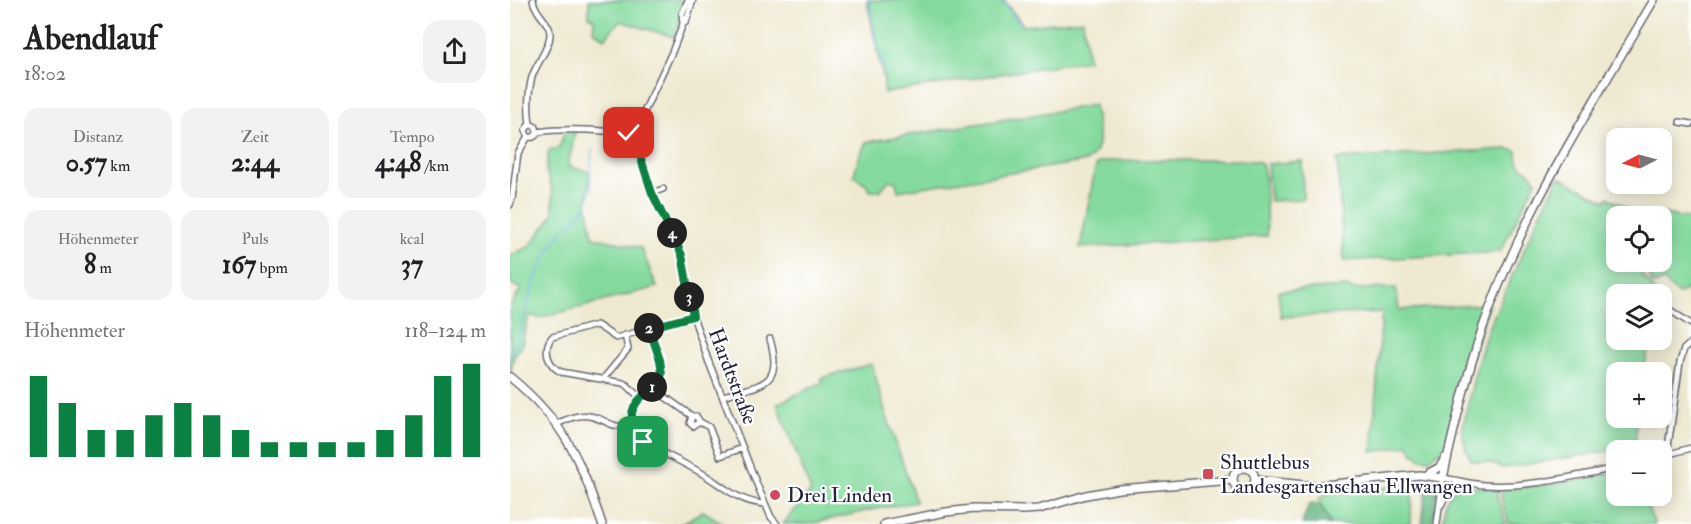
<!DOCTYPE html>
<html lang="de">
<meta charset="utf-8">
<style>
:root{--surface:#fff;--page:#f2f2f2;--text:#202124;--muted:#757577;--accent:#0b8043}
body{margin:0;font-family:"IM FELL Double Pica",serif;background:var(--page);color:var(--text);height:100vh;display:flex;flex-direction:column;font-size:22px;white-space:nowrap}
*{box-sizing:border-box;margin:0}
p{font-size:20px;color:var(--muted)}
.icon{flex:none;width:33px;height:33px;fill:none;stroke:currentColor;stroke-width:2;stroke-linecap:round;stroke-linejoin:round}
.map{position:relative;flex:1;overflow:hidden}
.panel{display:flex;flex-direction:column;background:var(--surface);width:510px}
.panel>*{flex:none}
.needle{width:39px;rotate:264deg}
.fabs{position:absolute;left:1096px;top:128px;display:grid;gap:12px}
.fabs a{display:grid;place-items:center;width:66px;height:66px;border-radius:12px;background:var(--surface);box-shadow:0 3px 15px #0003;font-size:30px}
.pin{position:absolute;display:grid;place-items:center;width:51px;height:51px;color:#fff;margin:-26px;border-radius:12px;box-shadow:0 3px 9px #0006}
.km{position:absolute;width:30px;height:30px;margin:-15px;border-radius:50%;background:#222;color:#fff;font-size:16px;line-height:30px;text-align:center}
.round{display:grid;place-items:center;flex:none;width:63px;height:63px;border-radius:18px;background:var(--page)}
.summary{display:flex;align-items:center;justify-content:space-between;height:102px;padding:0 24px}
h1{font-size:33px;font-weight:800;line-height:45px}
.figures{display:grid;grid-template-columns:repeat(3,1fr);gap:9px;height:102px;padding:6px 24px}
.figures div{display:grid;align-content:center;border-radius:15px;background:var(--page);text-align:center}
.figures b{font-size:26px;font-weight:800}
.figures small{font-size:16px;font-weight:400}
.figures p{font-size:16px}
.chart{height:168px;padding:12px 24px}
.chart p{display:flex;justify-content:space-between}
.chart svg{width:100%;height:108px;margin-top:6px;stroke:var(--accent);stroke-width:6}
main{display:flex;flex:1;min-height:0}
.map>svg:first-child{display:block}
</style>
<main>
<section class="panel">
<div class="summary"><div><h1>Abendlauf</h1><p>18:02</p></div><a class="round"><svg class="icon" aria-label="share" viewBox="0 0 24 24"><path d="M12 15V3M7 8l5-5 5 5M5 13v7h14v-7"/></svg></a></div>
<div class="figures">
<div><p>Distanz</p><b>0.57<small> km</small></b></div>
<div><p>Zeit</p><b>2:44</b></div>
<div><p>Tempo</p><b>4:48<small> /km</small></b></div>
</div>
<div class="figures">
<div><p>Höhenmeter</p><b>8<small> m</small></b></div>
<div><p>Puls</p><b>167<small> bpm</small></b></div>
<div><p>kcal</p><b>37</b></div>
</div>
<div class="chart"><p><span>Höhenmeter</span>118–124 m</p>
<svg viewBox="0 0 160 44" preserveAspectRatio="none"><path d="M5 44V11M15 44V22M25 44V33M35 44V33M45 44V27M55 44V22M65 44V27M75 44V33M85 44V38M95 44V38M105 44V38M115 44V38M125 44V33M135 44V27M145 44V11M155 44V6"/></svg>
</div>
</section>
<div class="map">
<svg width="1181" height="524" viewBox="0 0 1181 524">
<rect width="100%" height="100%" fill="#fff"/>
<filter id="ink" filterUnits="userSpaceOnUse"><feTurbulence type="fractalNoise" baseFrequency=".0167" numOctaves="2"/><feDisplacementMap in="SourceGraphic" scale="12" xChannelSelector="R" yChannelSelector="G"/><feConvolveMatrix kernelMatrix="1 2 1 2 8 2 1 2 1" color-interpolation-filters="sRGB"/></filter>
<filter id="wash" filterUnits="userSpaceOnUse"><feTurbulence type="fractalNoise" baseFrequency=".008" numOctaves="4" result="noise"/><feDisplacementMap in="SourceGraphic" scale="24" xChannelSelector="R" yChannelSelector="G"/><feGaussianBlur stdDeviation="1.35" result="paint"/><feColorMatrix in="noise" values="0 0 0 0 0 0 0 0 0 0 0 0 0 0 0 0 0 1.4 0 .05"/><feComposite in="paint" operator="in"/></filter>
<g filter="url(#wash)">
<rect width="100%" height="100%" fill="#eee9d0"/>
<!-- green -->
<path fill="#84da9e" stroke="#537e6c" stroke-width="1.5" d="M79,0H177L164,37L110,21L95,38L83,31L84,19L79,16Z
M357,0H493L514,26L573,20L578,60L374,93V80L367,51Z
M584,105C586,123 596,150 577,161L388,191L386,182L379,180L370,191H360L358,186L344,175L348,160L356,142Z
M54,133H65L58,166L80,172L77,205L83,237L131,248L147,287L29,318L19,315L11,348C3,355 2,363 1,373L0,372V306L11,289L0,283V256L20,246L43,215V193L36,170L39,150L49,148Z
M998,149L1007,151C1006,172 1020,166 1026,181L990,252L834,261L827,159Z
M634,160H726L747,161L752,164L755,176L757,236L570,248L585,169C586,167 586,165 588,164C594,159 625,161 634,160Z
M792,161L793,199L760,201L757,164Z
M1049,177L1096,201L1098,197L1122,210L1126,215L1107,216V261H1129L1131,275L1138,281L1146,294H1107V339H1140L1134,372H1107V417H1127L1125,447L993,468L978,462L962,461L957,452L952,435L955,416L965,373L977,331L1027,221Z
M1149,213L1181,219V287L1169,294L1164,291L1154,281L1143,284L1137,269L1135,261H1152V216H1148Z
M839,287L842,289L886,288L889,310L979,304L947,402L932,454L929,451L920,459H911L905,453L903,454L899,445L862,452L872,312L771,317L768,291Z
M362,364L375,411L406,502L360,510L299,524H273L301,491L267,404L313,382L311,378Z
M1107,472V495H1132L1145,524H999L991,498L992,490L994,489C1032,486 1071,481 1107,472Z
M902,484L901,524H821L809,500L815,494Z
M954,486L988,489L987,497L996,524H932C935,506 934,492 954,486Z
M193,511L214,524H171Z"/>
<!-- forest -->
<path fill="#6bba85" stroke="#466e60" stroke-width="1.5" d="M916,488L927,490L923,524H912Z
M799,504H810L820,524H792Z"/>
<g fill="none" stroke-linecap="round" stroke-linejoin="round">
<!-- stream -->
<path stroke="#76abe3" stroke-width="1.5" d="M359,0L361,16L375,72
M491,0L511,24
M3,355L27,274L38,252L50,234L63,221L77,204L81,190L80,174L82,149"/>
</g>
</g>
<g filter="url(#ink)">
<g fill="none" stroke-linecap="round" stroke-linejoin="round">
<defs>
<path id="minor" d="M178,0L172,14L173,24L162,52L133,114L129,134L131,159L142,193L172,255L183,316L198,360L248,487L261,517L267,524
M173,24L176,22L183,0
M1170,122L1181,124
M20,125C18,110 18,92 22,77C26,64 41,46 40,33C40,22 25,14 23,0
M27,132L26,127L22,125L18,126L15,131L18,137C22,138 26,137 27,132C57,127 98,131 129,134
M142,193L153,189
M0,205L2,199L8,153L18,137
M1154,306L1181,324
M139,328L150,360L152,374C134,402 105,403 133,443C151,452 170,461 188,471C212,484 226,502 255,504
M93,379L118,349L115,335
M141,387L182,416H186L190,422L199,427L210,456L233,448
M213,396C251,384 274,387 260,339
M130,398L117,385L113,383L51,372C37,365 33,348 42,337L87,325L106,338L183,316
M182,416L180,423L183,426L190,422
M47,424C57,419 68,414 79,416C98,419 102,431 124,425
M1157,454L1170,362L1174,349L1181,343
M1152,456L1181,448
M931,505C937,494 939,484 953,483
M927,524L933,478C947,480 961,484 974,485C1019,488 1064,476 1107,468"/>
<path id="major" d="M0,377C55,422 70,459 92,524
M723 479a11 11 0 1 1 22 0a11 11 0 1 1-22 0Z
M917,474L930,467L935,458
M745,480L805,486L909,475L933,478C944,427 956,376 973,327C1014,209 1081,107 1144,0
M374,524L436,512L463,509L514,510L529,509L576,495L609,489L723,480"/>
</defs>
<!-- minor casing -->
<use href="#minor" stroke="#69686f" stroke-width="8"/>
<!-- major casing -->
<use href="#major" stroke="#69686f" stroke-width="10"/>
<!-- minor -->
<use href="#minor" stroke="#fff" stroke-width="5"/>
<!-- major -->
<use href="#major" stroke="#fff" stroke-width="7"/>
</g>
</g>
<g fill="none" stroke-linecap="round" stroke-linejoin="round" filter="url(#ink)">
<defs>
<path id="route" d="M119,133L129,134L131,159L142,193L172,255L183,316L139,328L150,360L152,374C134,402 106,404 133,442"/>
</defs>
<!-- route casing -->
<use href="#route" stroke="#fff" stroke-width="12"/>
<!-- route -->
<use href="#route" stroke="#0b8043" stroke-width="8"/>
</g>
<!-- markers -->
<g fill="#d1495b" stroke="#fff" stroke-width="2">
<rect x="692" y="468" width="12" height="12" rx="3"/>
<circle cx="265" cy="495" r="6"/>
</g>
<g text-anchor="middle" stroke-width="4.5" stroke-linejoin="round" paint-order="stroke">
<!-- street labels -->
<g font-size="21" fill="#22223b" stroke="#fff">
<text transform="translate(223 376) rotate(69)" y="7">Hardtstraße</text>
</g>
<!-- poi labels -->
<g font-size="21" fill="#22223b" stroke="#fff" text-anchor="start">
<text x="710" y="469">Shuttlebus<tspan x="710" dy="24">Landesgartenschau Ellwangen</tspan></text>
<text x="277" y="502">Drei Linden</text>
</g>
</g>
</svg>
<div class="fabs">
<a><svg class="needle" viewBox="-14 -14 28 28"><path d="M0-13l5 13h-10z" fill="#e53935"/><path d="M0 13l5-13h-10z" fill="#757577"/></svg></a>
<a><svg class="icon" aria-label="locate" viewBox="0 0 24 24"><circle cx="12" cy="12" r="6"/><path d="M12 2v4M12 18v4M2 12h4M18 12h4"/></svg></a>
<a><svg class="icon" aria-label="layers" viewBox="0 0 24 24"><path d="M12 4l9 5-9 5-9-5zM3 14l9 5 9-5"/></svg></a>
<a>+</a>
<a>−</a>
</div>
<div class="pin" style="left:133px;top:442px;background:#1e9e55"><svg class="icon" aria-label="arrive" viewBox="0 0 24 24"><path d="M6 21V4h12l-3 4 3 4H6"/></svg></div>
<div class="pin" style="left:119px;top:133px;background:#d93025"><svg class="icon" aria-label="check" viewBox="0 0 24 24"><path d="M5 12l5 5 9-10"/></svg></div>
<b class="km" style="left:142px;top:387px">1</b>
<b class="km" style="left:139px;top:328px">2</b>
<b class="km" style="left:179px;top:297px">3</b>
<b class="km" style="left:162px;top:233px">4</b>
</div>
</main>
